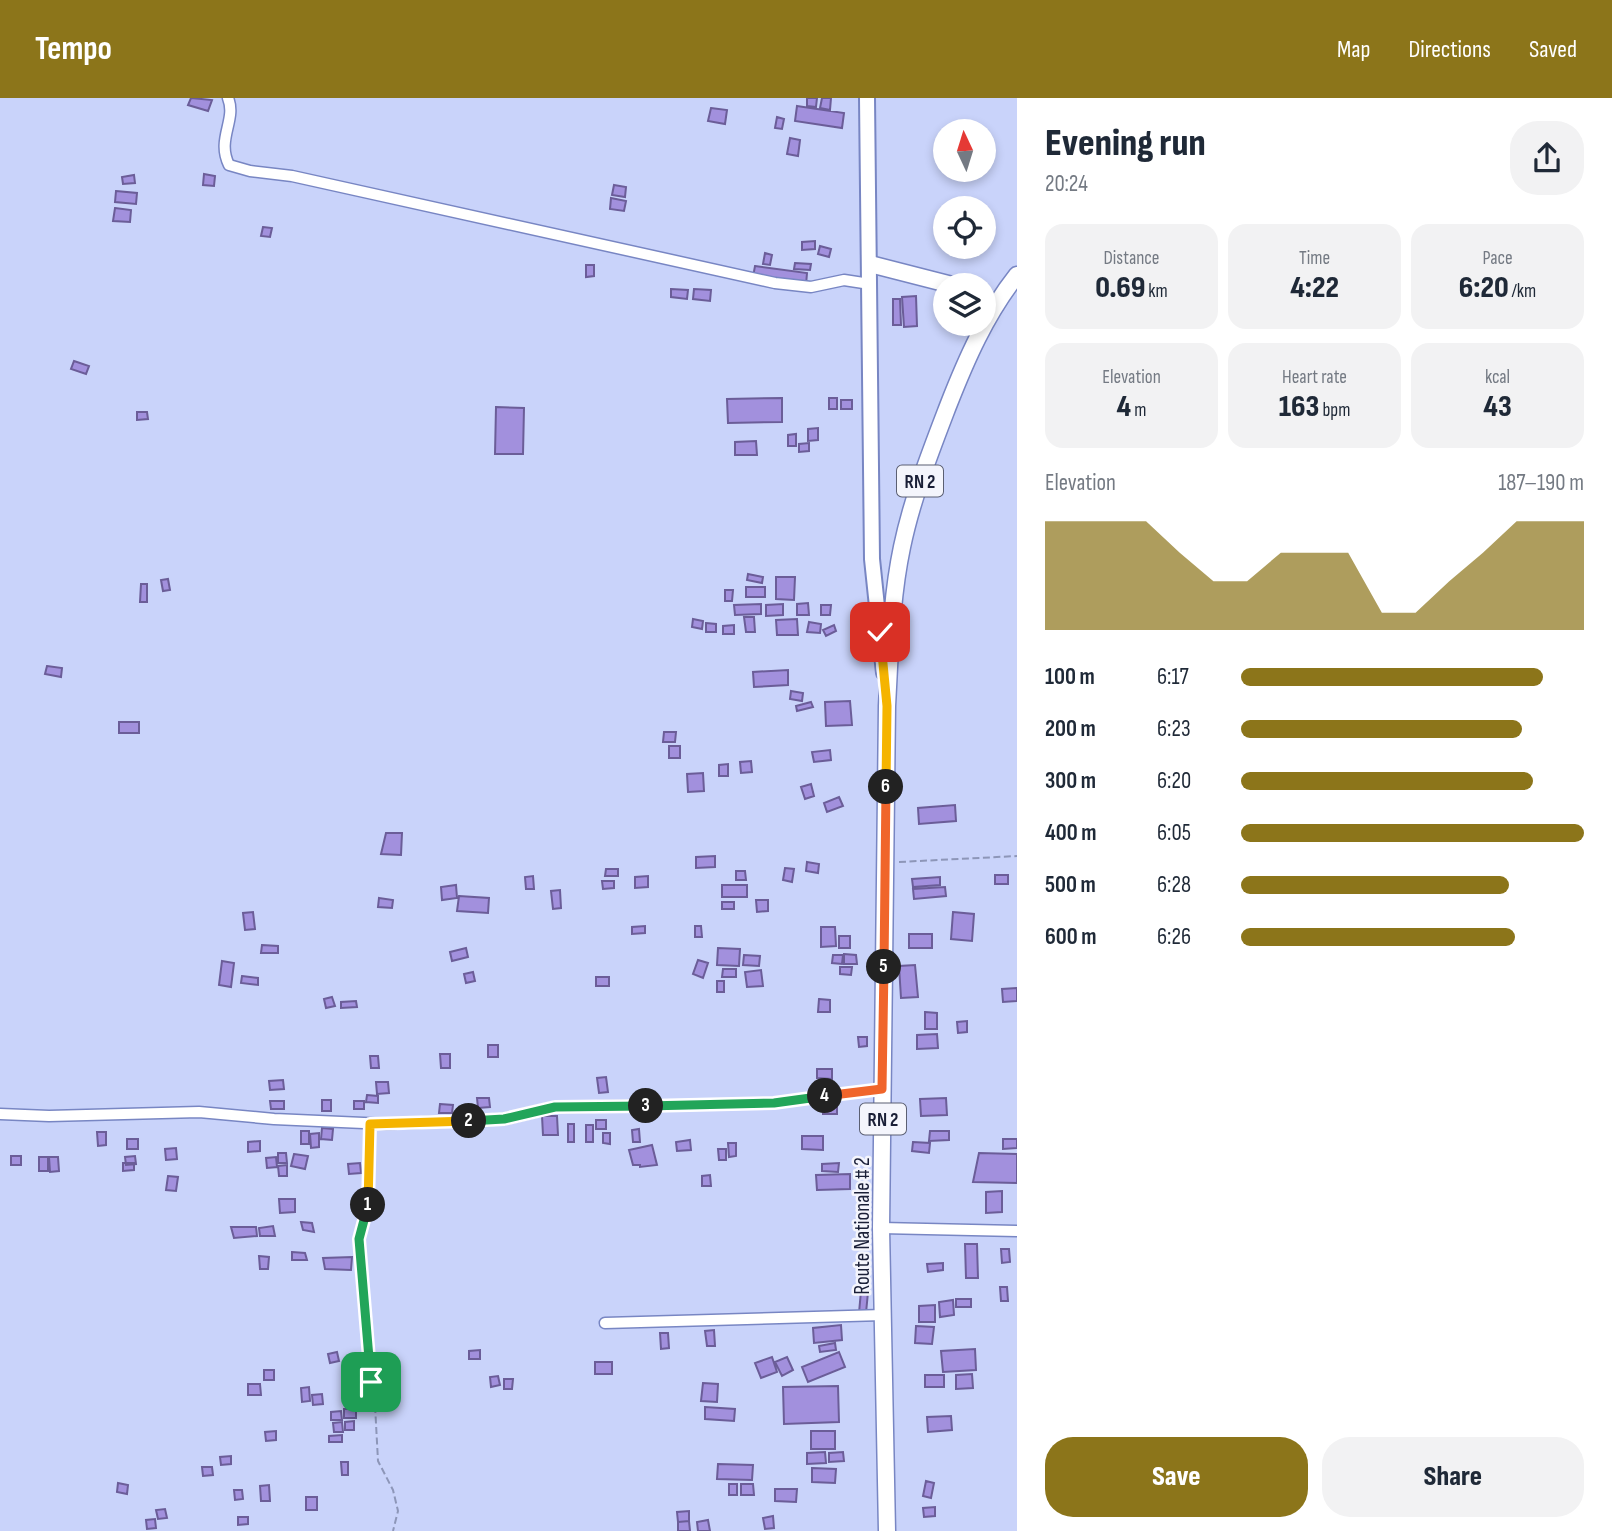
<!DOCTYPE html>
<meta charset="utf-8">
<style>
:root{--surface:#fff;--page:#f2f2f3;--text:#1f2937;--muted:#747a83;--accent:#8c751a}
body{margin:0;font-family:"Sofia Sans Condensed",sans-serif;background:var(--page);color:var(--text);height:100vh;display:flex;flex-direction:column;font-size:26px;white-space:nowrap}
*{box-sizing:border-box;margin:0}
p{font-size:23px;color:var(--muted)}
.icon{flex:none;width:38px;height:38px;fill:none;stroke:currentColor;stroke-width:2;stroke-linecap:round;stroke-linejoin:round}
.map{position:relative;flex:1;overflow:hidden}
.side{display:flex;flex-direction:column;background:var(--surface);width:595px}
.side>*{flex:none}
.needle{width:46px;rotate:356deg}
.fabs{position:absolute;left:933px;top:21px;display:grid;gap:14px}
.fabs a{display:grid;place-items:center;width:63px;height:63px;border-radius:50%;background:var(--surface);box-shadow:0 4px 10px #0003;font-size:35px}
.pin{position:absolute;display:grid;place-items:center;width:60px;height:60px;color:#fff;margin:-30px;border-radius:14px;box-shadow:0 4px 10px #0006}
.km{position:absolute;width:35px;height:35px;margin:-18px;border-radius:50%;background:#222;color:#fff;font-size:19px;line-height:35px;text-align:center}
.round{display:grid;place-items:center;flex:none;width:74px;height:74px;border-radius:28px;background:var(--page)}
.head{display:flex;align-items:center;justify-content:space-between;height:119px;padding:0 28px}
h1{font-size:38px;font-weight:800;line-height:52px}
.metrics{display:grid;grid-template-columns:repeat(3,1fr);gap:10px;height:119px;padding:7px 28px}
.metrics div{display:grid;align-content:center;border-radius:18px;background:var(--page);text-align:center}
.metrics b{font-size:30px;font-weight:800}
.metrics small{font-size:19px;font-weight:400}
.metrics p{font-size:19px}
.chart{height:196px;padding:14px 28px}
.chart p{display:flex;justify-content:space-between}
.chart svg{width:100%;height:126px;margin-top:7px;fill:var(--accent);opacity:.7}
.button{display:flex;gap:14px;margin-top:auto;padding:14px 28px}
.button a{flex:1;height:80px;border-radius:28px;background:var(--accent);color:#fff;font-size:28px;font-weight:800;line-height:80px;text-align:center}
.button a+a{background:var(--page);color:var(--text)}
ul{padding:0 28px;list-style:none;font-size:23px}
li{display:grid;grid-template-columns:112px 84px 1fr;align-items:center;height:52px}
li i{height:18px;border-radius:9px;background:var(--accent)}
header{display:flex;align-items:center;gap:42px;box-sizing:border-box;height:98px;padding:0 35px;background:var(--accent);color:#fff}
header strong{font-size:33px}
nav{display:flex;gap:38px;margin-inline-start:auto;font-size:24px}
main{display:flex;flex:1;min-height:0}
.map>svg:first-child{display:block}
</style>
<header>
<strong>Tempo</strong>
<nav><a>Map</a><a>Directions</a><a>Saved</a></nav>
</header>
<main>
<div class="map">
<svg width="1017" height="1433" viewBox="0 0 1017 1433">
<rect width="100%" height="100%" fill="#c9d3fa"/>
<!-- building -->
<path fill="#a290dd" stroke="#6b5d98" stroke-width="2" d="M191,0L212,2L208,13L188,7Z
M807,0H817L816,9L807,8Z
M822,0H831L830,12L820,10Z
M797,8L844,15L842,30L795,23Z
M711,10L727,12L725,26L708,23Z
M777,19L784,21L782,31L775,30Z
M790,40L800,42L798,58L787,56Z
M204,76L215,78L214,88L203,87Z
M134,77L135,85L123,86L122,79Z
M614,87L626,89L625,99L612,97Z
M116,93L137,95L136,106L115,104Z
M611,100L626,103L624,113L610,111Z
M115,110L131,112L130,124L113,123Z
M263,129L272,130L270,139L261,138Z
M815,143V151L802,152V144Z
M820,148L831,151L829,159L818,156Z
M765,155L772,157L770,167L763,166Z
M795,165L811,166L810,172L794,171Z
M586,167H594V178L586,179Z
M755,168L807,175L806,187L753,179Z
M671,191L688,192L687,201L671,199Z
M694,191L711,192L710,203L693,201Z
M916,198L917,228L904,229L902,199Z
M893,201H900L901,227H893Z
M74,263L89,268L86,276L71,271Z
M782,300V324L728,325L727,301Z
M829,300H837V311H829Z
M841,302H852V311H841Z
M496,309L524,310L523,356H495Z
M137,314H147L148,321L137,322Z
M818,330V342L808,343V331Z
M796,336V348H788V337Z
M756,343L757,357H735V344Z
M809,345V353L799,354V346Z
M748,476L763,479L762,485L747,482Z
M776,479H795L794,502L776,501Z
M168,481L170,492L163,493L161,482Z
M141,486H147V504H140Z
M746,489H765V499H746Z
M725,492H733L732,503H725Z
M808,505L809,517H797V506Z
M761,506V516L735,517L734,507Z
M783,506V517L766,518V507Z
M821,507H831L830,517H821Z
M744,519H754L755,534H746Z
M693,521L703,523L702,531L692,529Z
M797,521L798,537H777L776,522Z
M809,524L821,526L820,535L807,534Z
M706,525L716,526V534H706Z
M734,527V536H723V528Z
M834,527L836,533L826,538L823,532Z
M47,568L62,570L61,579L45,576Z
M788,572V587L754,589L753,574Z
M791,593L803,595L802,603L790,601Z
M850,603L852,627L826,628L825,604Z
M811,604L813,609L797,613L796,608Z
M119,624H139V635H119Z
M664,634H676L675,644H663Z
M669,648H680V660H669Z
M830,652L831,662L814,664L812,654Z
M751,663L752,674L741,675L740,664Z
M728,666V678H719V667Z
M703,675L704,693L688,694L687,676Z
M811,686L814,698L805,701L801,689Z
M839,699L843,708L827,714L824,705Z
M955,707L956,723L919,726L918,710Z
M386,735H402L401,757L381,756Z
M715,758V769L696,770V759Z
M807,764L819,766L818,775L806,773Z
M785,770L794,771L792,784L783,782Z
M606,771H618V778H605Z
M736,773H745L746,782H736Z
M995,777H1008V786H995Z
M533,778L534,791H526L525,779Z
M648,778V789L635,790V779Z
M940,779V787L913,789L912,781Z
M602,783H614V790L603,791Z
M456,787L457,800L442,802L441,789Z
M722,787H747V799H722Z
M945,789L946,798L914,801L913,791Z
M560,792L561,810L553,811L551,793Z
M459,798L489,800L488,815L457,813Z
M379,800L393,802L392,810L378,809Z
M756,802H768V813L757,814Z
M722,804H734V811H722Z
M253,814L255,831L245,832L243,815Z
M953,814L974,816L972,843L951,841Z
M645,828V835L632,836V829Z
M695,828H701L702,839H695Z
M821,829H835L836,848L821,849Z
M909,836H932V850H909Z
M839,838H850V850H839Z
M262,847L278,848V855H261Z
M466,850L468,859L452,863L450,854Z
M718,850L740,851L739,868L717,867Z
M844,856L856,857L857,866H844Z
M744,857L760,858L759,868L743,867Z
M833,857H843L842,866L832,865Z
M698,862L708,865L703,880L693,876Z
M222,863L234,865L231,889L219,887Z
M915,867L918,899L901,900L899,868Z
M840,869H852L851,877L840,876Z
M723,871H736V879H722Z
M761,872L763,888L747,889L745,874Z
M473,874L475,883L466,885L464,876Z
M242,878L258,880V887L241,885Z
M596,879H609V888H596Z
M717,883H724V894H717Z
M1017,890V903L1003,904L1002,891Z
M332,899L335,908L326,910L324,901Z
M819,901L830,902V914H818Z
M356,903L357,909L341,910V904Z
M925,914L937,915V931H925Z
M967,923V934L958,935L957,924Z
M937,936L938,950L917,951V937Z
M858,939H867V948L859,949Z
M488,947H498V959H488Z
M440,956H450V970H441Z
M370,958H378L379,970H371Z
M817,971H832V981L817,980Z
M606,979L608,994L599,995L597,980Z
M283,982L284,991L270,992L269,983Z
M376,984H388L389,995L377,996Z
M367,997L378,998V1005L366,1004Z
M477,1000H489L490,1009L478,1010Z
M946,1000L947,1017L921,1018L920,1001Z
M322,1002H331V1013H322Z
M270,1003H284V1011H271Z
M354,1003H364V1011H354Z
M440,1006L453,1007L452,1015H439Z
M823,1007H837V1016H823Z
M542,1018H557L558,1037H543Z
M596,1022H606V1031H596Z
M568,1026H574V1044H568Z
M586,1027H593V1044H586Z
M322,1030L333,1031L332,1042L321,1041Z
M639,1031L640,1044H633L632,1032Z
M301,1033H309V1046H301Z
M930,1033H949V1042L929,1043Z
M97,1034H106V1047L98,1048Z
M319,1035V1049L311,1050L310,1036Z
M603,1035H610V1046L603,1045Z
M802,1038H823V1052L802,1051Z
M127,1041H138V1051H127Z
M1003,1041H1017V1050L1003,1051Z
M690,1042L691,1052L677,1053L676,1044Z
M260,1043V1053L248,1054V1044Z
M913,1044L930,1045L929,1055L912,1053Z
M728,1045H736V1058L729,1059Z
M652,1047L657,1067L640,1069V1067H633L629,1052Z
M176,1050L177,1061L166,1062L165,1051Z
M718,1051H726V1062H719Z
M278,1055H286L287,1065H278Z
M979,1055L1017,1056V1085L973,1084Z
M294,1056L308,1058L305,1071L291,1068Z
M11,1058H21V1067H11Z
M135,1058L136,1066L126,1067L125,1059Z
M39,1059H48V1073H39Z
M49,1059H58L59,1073L50,1074Z
M276,1059L277,1069L267,1070L266,1060Z
M123,1065H134V1072L123,1073Z
M360,1065L361,1075L349,1076L348,1066Z
M839,1065L838,1074L822,1073V1066Z
M287,1067V1078H279L278,1068Z
M850,1076V1091L817,1092L816,1077Z
M710,1077L711,1088H702V1078Z
M168,1078L178,1079L176,1093L166,1092Z
M1002,1093V1114L986,1115V1094Z
M279,1101H295V1114L280,1115Z
M301,1124L312,1125L314,1134L303,1132Z
M273,1128L275,1138H260L259,1130Z
M231,1129H256L257,1138L234,1140Z
M965,1146H977L978,1180H966Z
M1001,1151H1009L1010,1164L1002,1165Z
M292,1154L305,1155L307,1162H292Z
M259,1158L269,1159L268,1171H260Z
M352,1159L351,1172L325,1171L323,1160Z
M943,1165V1172L928,1174L927,1166Z
M1000,1189H1007L1008,1203H1001Z
M861,1193L868,1194L866,1215H859Z
M956,1201H971V1209H956Z
M953,1202L954,1217L940,1219L939,1204Z
M935,1207V1224H919V1208Z
M841,1227L842,1242L814,1245L813,1230Z
M916,1228L934,1229L932,1246L915,1245Z
M714,1232L715,1248H707L705,1233Z
M660,1235H668L669,1250L661,1251Z
M835,1245L836,1252L820,1254L819,1248Z
M975,1251L976,1272L943,1274L941,1253Z
M480,1252V1261H469V1253Z
M337,1254L339,1263L330,1265L328,1256Z
M839,1254L845,1269L808,1284L802,1269Z
M772,1259L777,1274L761,1280L755,1265Z
M787,1259L793,1272L782,1278L775,1264Z
M595,1264H612V1276H595Z
M264,1272H274V1282H264Z
M972,1276L973,1290L956,1291V1277Z
M925,1277H944V1289H925Z
M498,1278L500,1287L491,1289L490,1279Z
M504,1281H513L512,1291H504Z
M703,1285L718,1286L717,1304L701,1303Z
M248,1286H260L261,1297H248Z
M838,1288L839,1324L784,1326L783,1289Z
M309,1289L310,1303L302,1304L301,1290Z
M322,1296L323,1306L313,1307L312,1297Z
M705,1309L735,1311L734,1323L705,1321Z
M344,1311H356V1320H344Z
M341,1313L342,1322H331V1314Z
M951,1318L952,1332L928,1334L927,1319Z
M354,1323V1332H345V1324Z
M342,1324L343,1334H334L333,1325Z
M276,1333V1342L266,1343L265,1334Z
M811,1333H835V1351H811Z
M342,1337V1344H329V1338Z
M825,1354L826,1365L807,1366V1355Z
M843,1354L844,1363L829,1364V1355Z
M231,1358V1366L221,1367L220,1359Z
M341,1364H348V1377H342Z
M718,1366L753,1367L752,1382L717,1381Z
M202,1369H212L213,1377L203,1378Z
M812,1370L836,1371L835,1385L812,1384Z
M926,1383L934,1385L931,1400L923,1398Z
M118,1385L128,1387L127,1396L117,1394Z
M729,1386H737V1397H729Z
M741,1386H753L754,1397H741Z
M269,1387L270,1403H261L260,1388Z
M775,1391H797L796,1404L775,1403Z
M234,1392H242L243,1401L235,1402Z
M306,1399H317V1412H306Z
M935,1409V1418L924,1419L923,1410Z
M165,1411L167,1420L158,1421L156,1412Z
M689,1413V1423L678,1424L677,1414Z
M773,1418L774,1430L765,1431L763,1420Z
M238,1419H248V1426L238,1427Z
M155,1421L156,1430L147,1431L146,1422Z
M708,1422L710,1433H698L697,1424Z
M689,1423L690,1433H678V1424Z"/>
<g fill="none" stroke-linecap="round" stroke-linejoin="round">
<defs>
<path id="street" d="M228,0C237,22 216,41 229,67L250,73L292,78L775,185L811,189L844,182L870,186
M0,1016L49,1018L199,1014L274,1021L386,1026L504,1021L555,1009L634,1008
M881,1130L1017,1133
M605,1225L883,1217"/>
<path id="secondary" d="M867,0L872,461L884,575"/>
<path id="primary" d="M870,166L952,187
M887,1433L881,1130L887,608C890,555 891,501 902,449C912,401 930,355 948,308C966,262 986,216 1017,177"/>
</defs>
<!-- street casing -->
<use href="#street" stroke="#7886c3" stroke-width="13"/>
<!-- secondary casing -->
<use href="#secondary" stroke="#7886c3" stroke-width="18"/>
<!-- primary casing -->
<use href="#primary" stroke="#7886c3" stroke-width="19"/>
<!-- path -->
<path stroke="#8d96b8" stroke-width="2" stroke-dasharray="7 3.5" stroke-linecap="butt" d="M899,764L1017,758
M646,1008L774,1005L867,993
M370,1037L368,1105L359,1141L371,1284L375,1307L378,1363L393,1392L398,1413L393,1433"/>
<!-- street -->
<use href="#street" stroke="#fff" stroke-width="10"/>
<!-- secondary -->
<use href="#secondary" stroke="#fff" stroke-width="14"/>
<!-- primary -->
<use href="#primary" stroke="#fff" stroke-width="16"/>
</g>
<g fill="none" stroke-linecap="round" stroke-linejoin="round">
<defs>
<path id="split-1" d="M368,1107L359,1141L371,1284"/>
<path id="split-2" d="M368,1107L370,1026L469,1023"/>
<path id="split-3" d="M469,1023L504,1021L555,1009L646,1008"/>
<path id="split-4" d="M646,1008L774,1005L825,998"/>
<path id="split-5" d="M825,998L882,991L884,869"/>
<path id="split-6" d="M884,869L886,689"/>
<path id="split-7" d="M880,534L887,608L886,689"/>
</defs>
<!-- split-1 casing -->
<use href="#split-1" stroke="#fff" stroke-width="14"/>
<!-- split-2 casing -->
<use href="#split-2" stroke="#fff" stroke-width="14"/>
<!-- split-3 casing -->
<use href="#split-3" stroke="#fff" stroke-width="14"/>
<!-- split-4 casing -->
<use href="#split-4" stroke="#fff" stroke-width="14"/>
<!-- split-5 casing -->
<use href="#split-5" stroke="#fff" stroke-width="14"/>
<!-- split-6 casing -->
<use href="#split-6" stroke="#fff" stroke-width="14"/>
<!-- split-7 casing -->
<use href="#split-7" stroke="#fff" stroke-width="14"/>
<!-- split-1 -->
<use href="#split-1" stroke="#22a559" stroke-width="9"/>
<!-- split-2 -->
<use href="#split-2" stroke="#f5b400" stroke-width="9"/>
<!-- split-3 -->
<use href="#split-3" stroke="#22a559" stroke-width="9"/>
<!-- split-4 -->
<use href="#split-4" stroke="#22a559" stroke-width="9"/>
<!-- split-5 -->
<use href="#split-5" stroke="#f0652b" stroke-width="9"/>
<!-- split-6 -->
<use href="#split-6" stroke="#f0652b" stroke-width="9"/>
<!-- split-7 -->
<use href="#split-7" stroke="#f5b400" stroke-width="9"/>
</g>
<g text-anchor="middle" stroke-width="5" stroke-linejoin="round" paint-order="stroke">
<!-- shield labels -->
<g fill="#f4f5fc" stroke="#5b5f72" stroke-width="2">
<rect x="897" y="367.5" width="46" height="31" rx="5"/>
<rect x="860" y="1005.5" width="46" height="31" rx="5"/>
</g>
<g font-size="19" font-weight="bold" fill="#1a1f37">
<text x="920" y="390">RN 2</text>
<text x="883" y="1028">RN 2</text>
</g>
<!-- street labels -->
<g font-size="21" fill="#1a1f37" stroke="#f4f5fc">
<text transform="translate(862 1128) rotate(-90)" y="7">Route Nationale # 2</text>
</g>
</g>
</svg>
<div class="fabs">
<a><svg class="needle" viewBox="-14 -14 28 28"><path d="M0-13l5 13h-10z" fill="#e53935"/><path d="M0 13l5-13h-10z" fill="#747a83"/></svg></a>
<a><svg class="icon" aria-label="locate" viewBox="0 0 24 24"><circle cx="12" cy="12" r="6"/><path d="M12 2v4M12 18v4M2 12h4M18 12h4"/></svg></a>
<a><svg class="icon" aria-label="layers" viewBox="0 0 24 24"><path d="M12 4l9 5-9 5-9-5zM3 14l9 5 9-5"/></svg></a>
</div>
<div class="pin" style="left:371px;top:1284px;background:#1e9e55"><svg class="icon" aria-label="arrive" viewBox="0 0 24 24"><path d="M6 21V4h12l-3 4 3 4H6"/></svg></div>
<div class="pin" style="left:880px;top:534px;background:#d93025"><svg class="icon" aria-label="check" viewBox="0 0 24 24"><path d="M5 12l5 5 9-10"/></svg></div>
<b class="km" style="left:368px;top:1107px">1</b>
<b class="km" style="left:469px;top:1023px">2</b>
<b class="km" style="left:646px;top:1008px">3</b>
<b class="km" style="left:825px;top:998px">4</b>
<b class="km" style="left:884px;top:869px">5</b>
<b class="km" style="left:886px;top:689px">6</b>
</div>
<section class="side">
<div class="head"><div><h1>Evening run</h1><p>20:24</p></div><a class="round"><svg class="icon" aria-label="share" viewBox="0 0 24 24"><path d="M12 15V3M7 8l5-5 5 5M5 13v7h14v-7"/></svg></a></div>
<div class="metrics">
<div><p>Distance</p><b>0.69<small> km</small></b></div>
<div><p>Time</p><b>4:22</b></div>
<div><p>Pace</p><b>6:20<small> /km</small></b></div>
</div>
<div class="metrics">
<div><p>Elevation</p><b>4<small> m</small></b></div>
<div><p>Heart rate</p><b>163<small> bpm</small></b></div>
<div><p>kcal</p><b>43</b></div>
</div>
<div class="chart"><p><span>Elevation</span>187–190 m</p>
<svg viewBox="0 0 160 44" preserveAspectRatio="none"><path d="M0 44V6L10 6L20 6L30 6L40 17L50 27L60 27L70 17L80 17L90 17L100 38L110 38L120 27L130 17L140 6L150 6L160 6V44z"/></svg>
</div>
<ul>
<li><b>100 m</b>6:17<i style="width:88%"></i></li>
<li><b>200 m</b>6:23<i style="width:82%"></i></li>
<li><b>300 m</b>6:20<i style="width:85%"></i></li>
<li><b>400 m</b>6:05<i style="width:100%"></i></li>
<li><b>500 m</b>6:28<i style="width:78%"></i></li>
<li><b>600 m</b>6:26<i style="width:80%"></i></li>
</ul>
<div class="button"><a>Save</a><a>Share</a></div>
</section>
</main>
